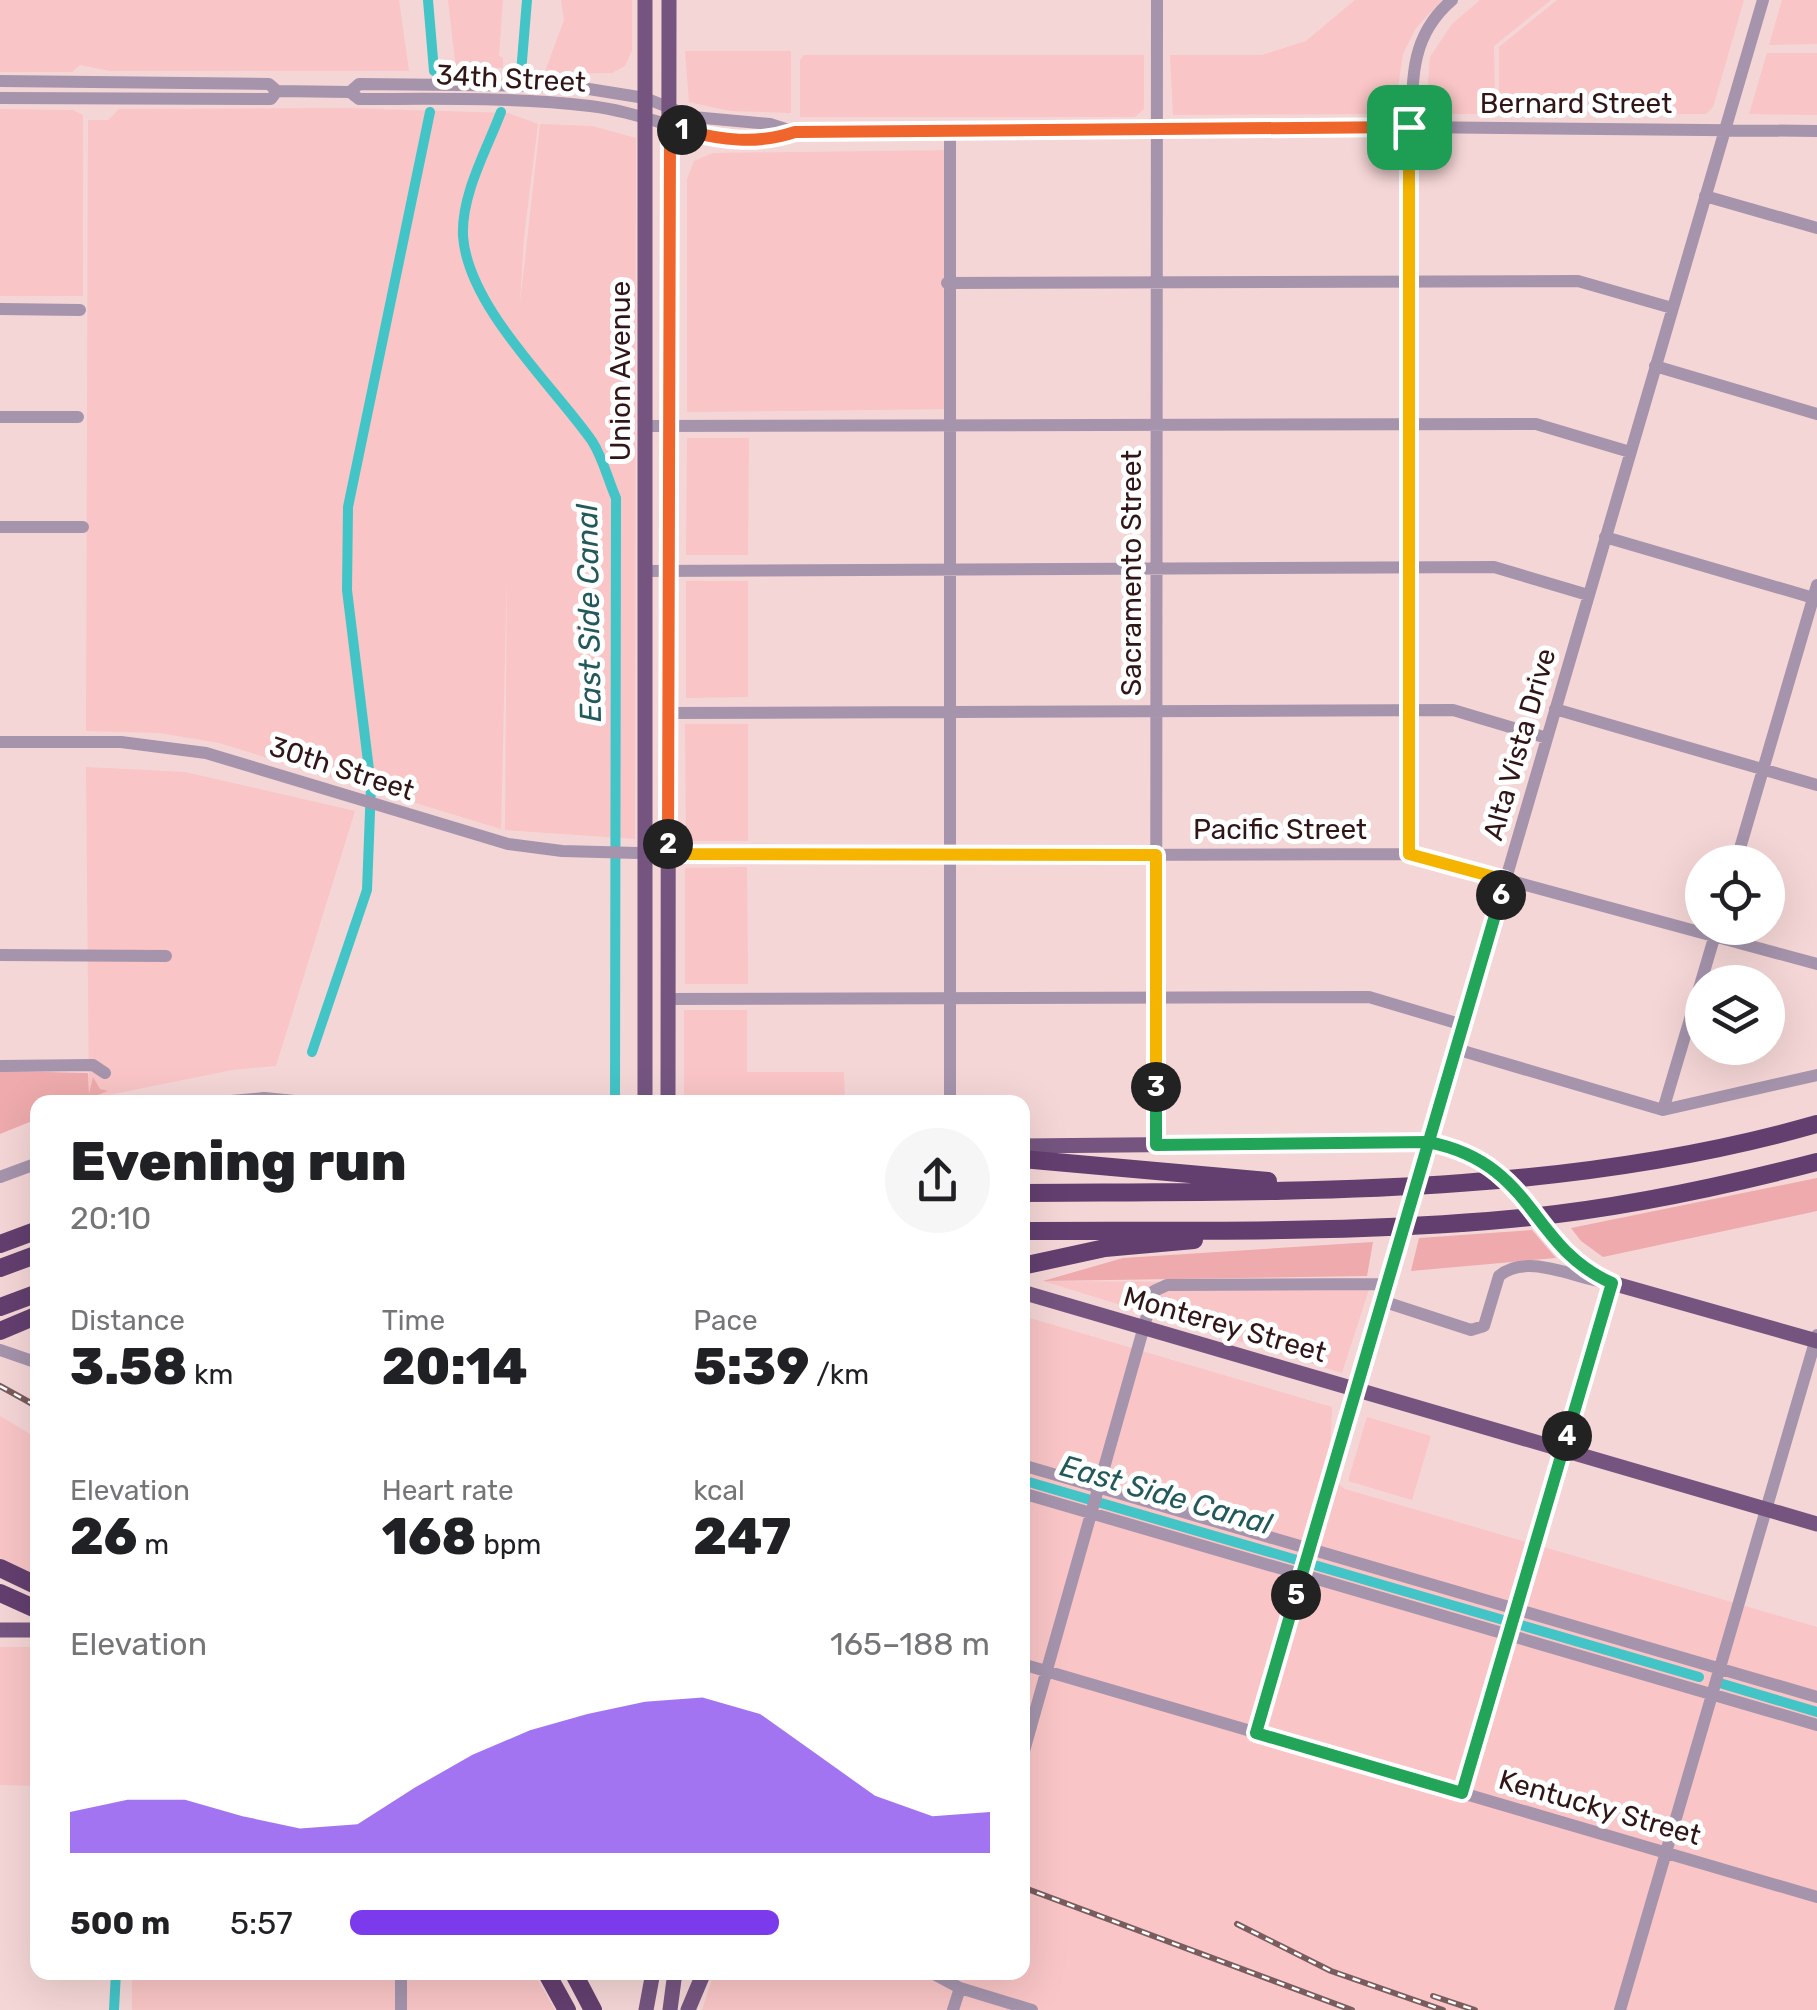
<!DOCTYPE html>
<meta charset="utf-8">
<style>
:root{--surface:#fff;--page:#f6f6f6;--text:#202124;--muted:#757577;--accent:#7c3aed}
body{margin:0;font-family:Rubik,sans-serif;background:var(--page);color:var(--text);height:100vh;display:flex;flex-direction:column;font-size:38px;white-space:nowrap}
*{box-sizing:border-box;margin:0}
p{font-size:32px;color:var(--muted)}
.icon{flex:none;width:55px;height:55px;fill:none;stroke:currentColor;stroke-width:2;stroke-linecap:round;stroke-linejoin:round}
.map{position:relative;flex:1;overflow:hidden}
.details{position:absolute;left:30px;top:1095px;width:1000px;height:885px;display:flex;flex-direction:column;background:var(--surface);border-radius:20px;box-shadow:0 10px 40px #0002}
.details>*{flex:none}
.fabs{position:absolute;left:1685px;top:845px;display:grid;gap:20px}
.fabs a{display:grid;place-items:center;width:100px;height:100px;border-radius:50%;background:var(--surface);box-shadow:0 10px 40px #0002;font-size:50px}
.pin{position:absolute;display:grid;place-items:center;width:85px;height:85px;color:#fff;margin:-42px;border-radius:20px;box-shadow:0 5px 15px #0006}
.km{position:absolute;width:50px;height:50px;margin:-25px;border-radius:50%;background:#222;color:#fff;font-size:28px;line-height:50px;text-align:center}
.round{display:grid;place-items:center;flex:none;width:105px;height:105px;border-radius:52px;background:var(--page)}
.head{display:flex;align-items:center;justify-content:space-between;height:170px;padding:0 40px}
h1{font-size:55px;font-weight:800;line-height:75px}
.figures{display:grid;grid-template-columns:repeat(3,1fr);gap:15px;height:170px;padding:10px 40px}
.figures div{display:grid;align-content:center}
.figures b{font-size:50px;font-weight:800}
.figures small{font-size:28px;font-weight:400}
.figures p{font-size:28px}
.chart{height:280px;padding:20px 40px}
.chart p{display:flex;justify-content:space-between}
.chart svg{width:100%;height:180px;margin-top:10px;fill:var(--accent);opacity:.7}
ul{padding:0 40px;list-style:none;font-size:32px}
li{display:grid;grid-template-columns:160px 120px 1fr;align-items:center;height:75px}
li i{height:25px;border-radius:12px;background:var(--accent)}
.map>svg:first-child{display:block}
</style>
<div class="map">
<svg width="1817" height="2010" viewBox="0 0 1817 2010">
<rect width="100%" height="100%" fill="#f5d6d6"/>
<!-- built -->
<path fill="#f9c5c6" d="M0,0H399L409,71H110L80,65L72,72H0Z
M448,0H503L499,56L503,58V68L456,69Z
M561,0H632V50L625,66L612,73L544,74L564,20Z
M1355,0H1442L1416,28L1403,54L1394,114L1173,115L1170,55H1262L1306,41Z
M1480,0H1551L1494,46L1495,114H1433L1426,105L1430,57L1452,24Z
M1557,0H1744L1713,107L1706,114H1499V47Z
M1782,0H1817V44L1769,45Z
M685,51H791V113L730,111L689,102Z
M1767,53H1817V115L1749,114Z
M804,55H1144V109L1135,117H800V60Z
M344,108L508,113L538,124L524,237L520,304L540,124L592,126L636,138L635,839L505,830L507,570L501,829L219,743L159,733L86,731L88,120H108L119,109Z
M0,109L73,110L83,115V296H0Z
M956,150V409L687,412V179L694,161L713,153Z
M687,438H749L748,555H686Z
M686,581H748V697L686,698Z
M685,724H748V841H686Z
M86,767L185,772L355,811L276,1066L232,1070L89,1099Z
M747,867L748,984H685V868Z
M684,1010H747V1072H844L845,1102H684Z
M1043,1281L1371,1283L1342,1373Z
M1023,1316L1332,1407L1329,1477L1345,1489L1817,1627V2010H702L714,1973L1022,1972Z
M0,1416L37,1438V1575L0,1558Z
M1367,1417L1431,1436L1412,1500L1348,1481Z
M0,1647H37V1786L0,1785Z
M132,1972L534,1973L555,2010H132Z"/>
<!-- green -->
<path fill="#eeaaac" d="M0,1071L88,1073L89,1094L93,1077L100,1089L108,1091L80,1102H38L37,1119L0,1134Z
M1817,1178V1211L1603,1257L1581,1241L1571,1228Z
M1532,1230L1556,1258L1411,1271L1419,1238Z
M1373,1242L1367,1276L1043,1281L1123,1258Z"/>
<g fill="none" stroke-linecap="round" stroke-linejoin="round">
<!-- canal -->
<path stroke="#43c4c7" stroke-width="10" d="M428,0L434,71
M521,73L527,0
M501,112C487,149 461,195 463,236C468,307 552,384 592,441C603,458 608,480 616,498L615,1102
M312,1052L367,890L371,786L347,590L348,507L430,112
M1022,1480L1699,1677
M1723,1684L1817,1712
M114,2010L116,1972"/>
<!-- minor -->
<path stroke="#a594ac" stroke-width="12" d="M0,81L269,84L277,91L350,92L359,99C435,99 514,97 590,106C660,114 722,156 793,133
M350,92L359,84L570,86L645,98L693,117L770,124L795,132L1409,127L1817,131
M0,98L271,99L277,91
M1409,127V854
M1412,127C1412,77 1411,35 1452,0
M1705,196L1817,228
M947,283L1578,281L1672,308
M0,309L80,310
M1655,366L1817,414
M0,417H78
M645,426L1536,424L1630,452
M0,527H83
M1605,537L1817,599
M645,571L1494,567L1588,595
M1555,709L1817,785
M669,713L1453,710L1547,738
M0,742H121L206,753L508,844L562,851L752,856L1412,854L1817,964
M1736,862L1817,585
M0,955L166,956
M668,999L1369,997L1463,1025
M1456,1049L1663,1110L1817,1075
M0,1066L93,1065L105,1073
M220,1102L264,1098L305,1102
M950,1102V132
M1663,1110L1717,928
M1156,1145L1157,0
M1419,1176L1763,0
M0,1177L38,1163
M1382,1301L1471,1330L1484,1326L1499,1276C1527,1251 1580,1281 1612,1283L1462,1793
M0,1350L38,1363
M1022,1465L1817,1697
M1022,1493L1817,1725
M1022,1664L1817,1897
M1256,1733L1398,1246
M1022,1758L1154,1291L1167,1285L1387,1284
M401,1972V2010
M930,1972L960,1988L1032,2010
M953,2010L960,1988
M1620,2010L1817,1335"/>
<!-- major -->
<path stroke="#755580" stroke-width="15" d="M645,0V1102
M668,1102L669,0
M1022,1146L1428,1142L1481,1160
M1557,1244L1585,1269L1612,1283L1817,1341
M1022,1292L1817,1524
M0,1630H38
M646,2010L653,1972
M670,2010L675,1972
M688,2010L704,1972"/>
<!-- highway -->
<path stroke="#633f6f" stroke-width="18" d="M1022,1159L1268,1181
M1022,1193C1290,1191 1558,1198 1817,1124
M1022,1231C1185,1230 1348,1234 1510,1219C1614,1210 1717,1188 1817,1162
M0,1244L38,1230
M1022,1266L1105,1248L1194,1240
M0,1268L38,1254
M0,1307L38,1293
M0,1331L38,1315
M0,1568L38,1586
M0,1593L38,1610
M546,1972L567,2010
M573,1972L593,2010"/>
<defs>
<path id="rail" d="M0,1386L38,1407
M1022,1887L1352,2010
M1237,1924L1331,1971L1443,2010
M1433,1996L1475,2010"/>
</defs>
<!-- rail casing -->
<use href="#rail" stroke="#795c5d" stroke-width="6"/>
<!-- rail -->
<use href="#rail" stroke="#fff" stroke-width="2.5" stroke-dasharray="8" stroke-linecap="butt"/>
<!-- minor-bridge -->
<path stroke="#a594ac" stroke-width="12" d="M1398,1246L1419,1176"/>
<!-- major-bridge -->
<path stroke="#755580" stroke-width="15" d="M1481,1160L1519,1190L1557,1244"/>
</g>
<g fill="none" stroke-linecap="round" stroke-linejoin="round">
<defs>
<path id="split-1" d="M682,130C722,140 756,145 795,132L1409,127"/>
<path id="split-2" d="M668,844L670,128L682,130"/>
<path id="split-3" d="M668,844V854L1156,855V1087"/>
<path id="split-4" d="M1156,1087V1145L1428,1142C1536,1163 1529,1247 1612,1283L1567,1436"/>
<path id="split-5" d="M1296,1595L1256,1733L1462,1793L1567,1436"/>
<path id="split-6" d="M1296,1595L1501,895"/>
<path id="split-7" d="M1409,127V854L1505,880L1501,895"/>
</defs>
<!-- split-1 casing -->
<use href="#split-1" stroke="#fff" stroke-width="20"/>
<!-- split-2 casing -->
<use href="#split-2" stroke="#fff" stroke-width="20"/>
<!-- split-3 casing -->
<use href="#split-3" stroke="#fff" stroke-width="20"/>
<!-- split-4 casing -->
<use href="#split-4" stroke="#fff" stroke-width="20"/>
<!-- split-5 casing -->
<use href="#split-5" stroke="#fff" stroke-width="20"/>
<!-- split-6 casing -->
<use href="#split-6" stroke="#fff" stroke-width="20"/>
<!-- split-7 casing -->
<use href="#split-7" stroke="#fff" stroke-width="20"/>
<!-- split-1 -->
<use href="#split-1" stroke="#f0652b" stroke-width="12"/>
<!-- split-2 -->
<use href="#split-2" stroke="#f0652b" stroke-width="12"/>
<!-- split-3 -->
<use href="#split-3" stroke="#f5b400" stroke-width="12"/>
<!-- split-4 -->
<use href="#split-4" stroke="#22a559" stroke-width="12"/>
<!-- split-5 -->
<use href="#split-5" stroke="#22a559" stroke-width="12"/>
<!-- split-6 -->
<use href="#split-6" stroke="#22a559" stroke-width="12"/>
<!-- split-7 -->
<use href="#split-7" stroke="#f5b400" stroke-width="12"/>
</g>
<g text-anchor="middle" stroke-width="10" stroke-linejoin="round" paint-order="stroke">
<!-- street labels -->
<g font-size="28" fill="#311617" stroke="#fff">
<text transform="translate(511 78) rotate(3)" y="10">34th Street</text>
<text x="1576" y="113">Bernard Street</text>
<text transform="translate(620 371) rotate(-90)" y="10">Union Avenue</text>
<text transform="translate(1131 573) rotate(-90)" y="10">Sacramento Street</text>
<text transform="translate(1519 744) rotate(-74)" y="10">Alta Vista Drive</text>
<text transform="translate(342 768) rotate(18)" y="10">30th Street</text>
<text x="1280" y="839">Pacific Street</text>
<text transform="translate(1225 1324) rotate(16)" y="10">Monterey Street</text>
<text transform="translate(1600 1807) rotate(16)" y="10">Kentucky Street</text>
</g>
<!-- water labels -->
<g font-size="30" font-style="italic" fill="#23595a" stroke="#fff">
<text transform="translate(589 613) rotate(-91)" y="10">East Side Canal</text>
<text transform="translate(1166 1495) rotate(16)" y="10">East Side Canal</text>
</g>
</g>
</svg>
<div class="fabs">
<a><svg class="icon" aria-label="locate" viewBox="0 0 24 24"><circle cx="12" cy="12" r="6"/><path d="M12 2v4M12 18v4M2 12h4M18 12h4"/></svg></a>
<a><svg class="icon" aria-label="layers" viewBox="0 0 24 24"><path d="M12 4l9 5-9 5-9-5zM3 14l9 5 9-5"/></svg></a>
</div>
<div class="pin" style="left:1409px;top:127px;background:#1e9e55"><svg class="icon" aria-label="arrive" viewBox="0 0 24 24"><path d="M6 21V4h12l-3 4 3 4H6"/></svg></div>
<b class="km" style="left:682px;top:130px">1</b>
<b class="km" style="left:668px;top:844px">2</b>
<b class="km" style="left:1156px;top:1087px">3</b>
<b class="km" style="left:1567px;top:1436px">4</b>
<b class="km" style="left:1296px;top:1595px">5</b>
<b class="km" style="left:1501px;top:895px">6</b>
<section class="details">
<div class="head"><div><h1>Evening run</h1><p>20:10</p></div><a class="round"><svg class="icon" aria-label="share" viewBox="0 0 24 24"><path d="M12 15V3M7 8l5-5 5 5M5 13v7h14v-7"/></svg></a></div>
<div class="figures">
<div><p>Distance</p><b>3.58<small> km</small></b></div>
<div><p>Time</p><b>20:14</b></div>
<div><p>Pace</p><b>5:39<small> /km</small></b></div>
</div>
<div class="figures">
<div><p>Elevation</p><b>26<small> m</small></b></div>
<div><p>Heart rate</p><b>168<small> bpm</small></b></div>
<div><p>kcal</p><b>247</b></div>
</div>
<div class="chart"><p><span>Elevation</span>165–188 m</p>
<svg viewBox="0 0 160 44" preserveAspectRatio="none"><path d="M0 44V34L10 31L20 31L30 35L40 38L50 37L60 28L70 20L80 14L90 10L100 7L110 6L120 10L130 20L140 30L150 35L160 34V44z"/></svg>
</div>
<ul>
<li><b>500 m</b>5:57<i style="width:67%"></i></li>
</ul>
</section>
</div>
